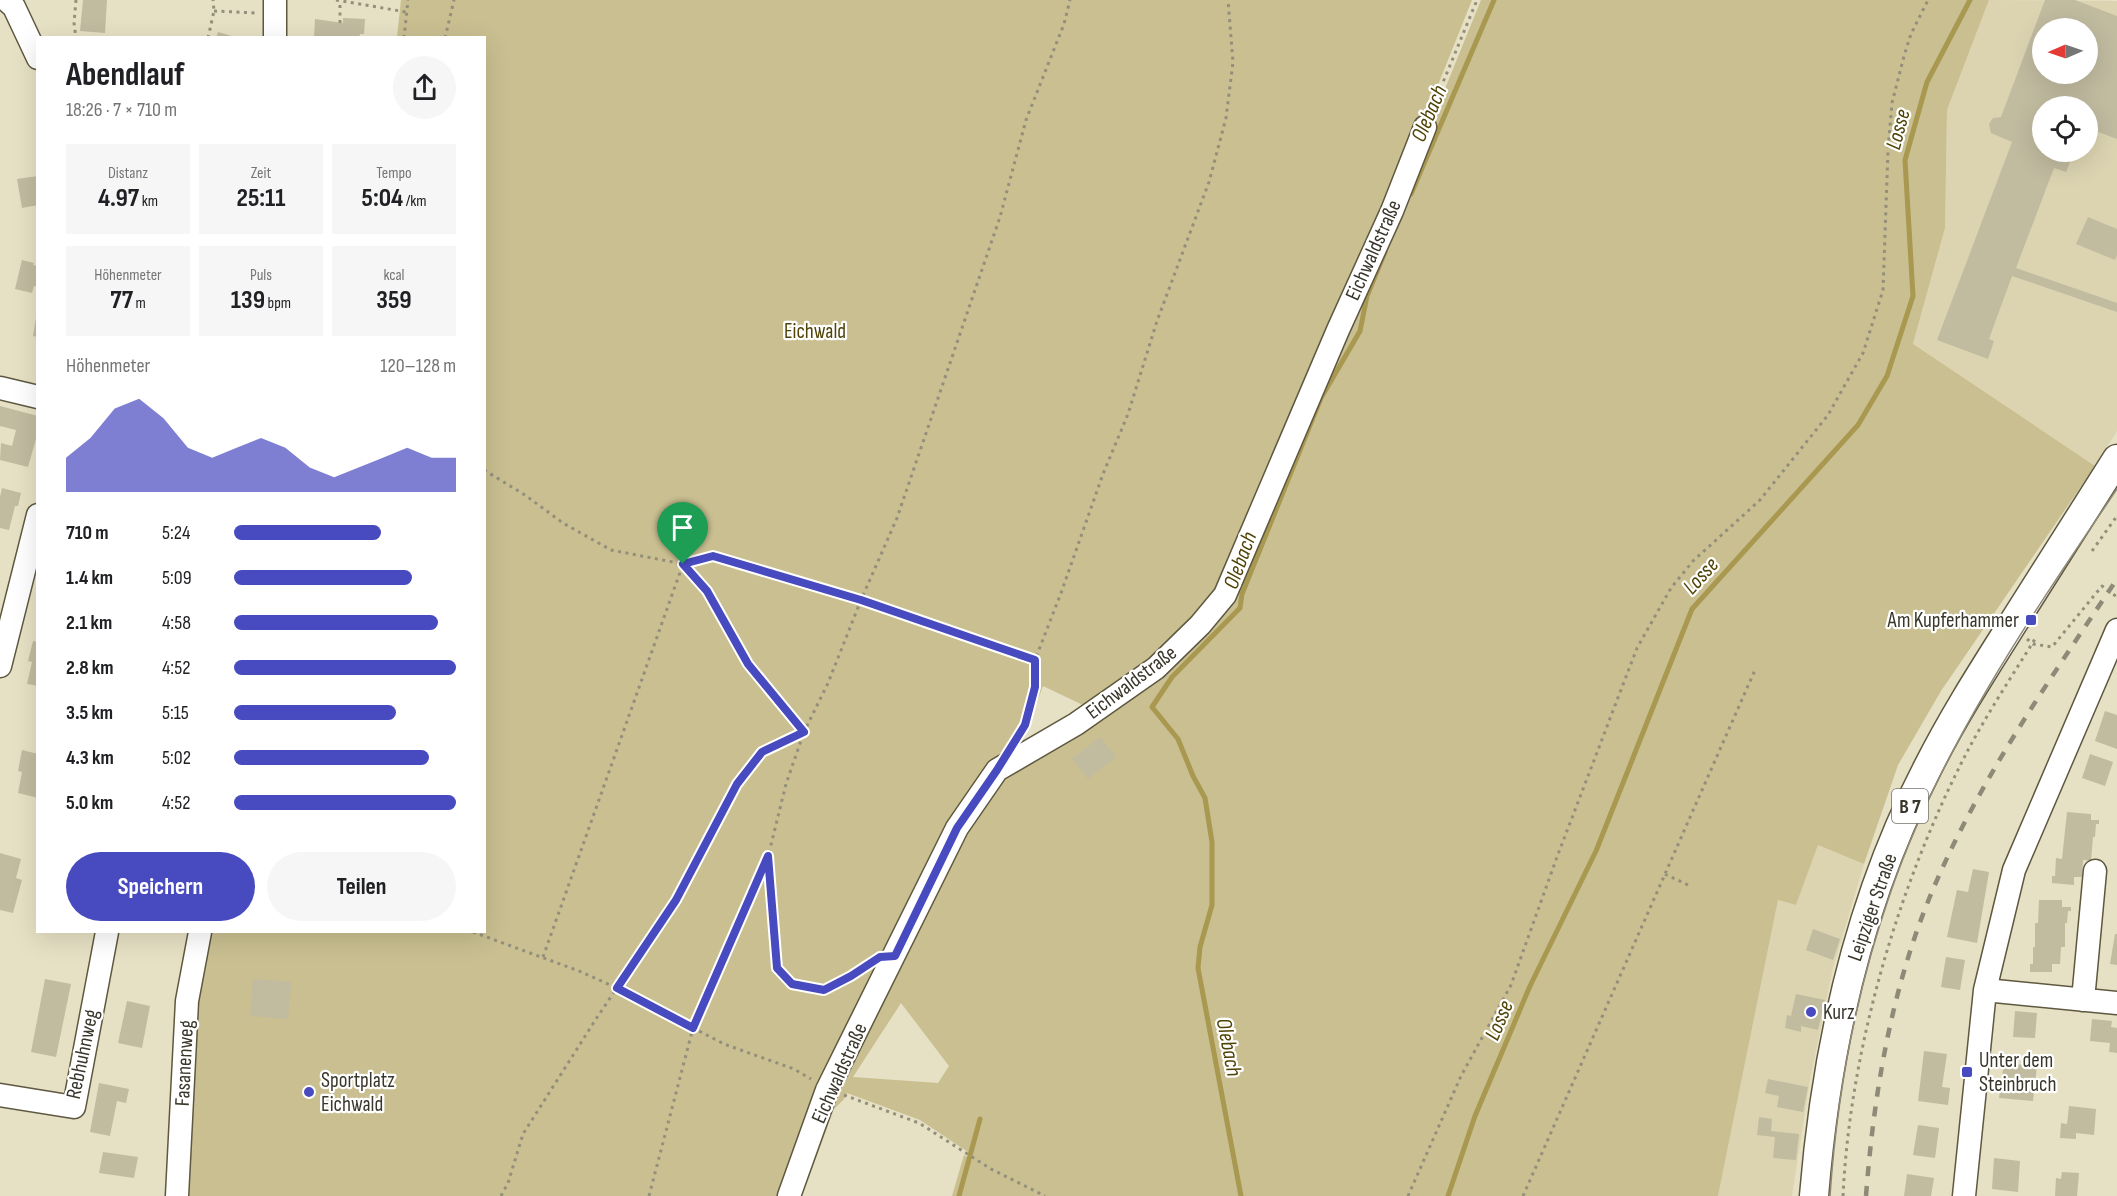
<!DOCTYPE html>
<html lang="de">
<meta charset="utf-8">
<style>
:root{--surface:#fff;--page:#f6f6f6;--text:#202124;--muted:#757577;--accent:#484abf}
body{margin:0;font-family:"Sofia Sans Condensed",sans-serif;background:var(--page);color:var(--text);height:100vh;display:flex;flex-direction:column;font-size:22px;white-space:nowrap}
*{box-sizing:border-box;margin:0}
p{font-size:20px;color:var(--muted)}
.icon{flex:none;width:33px;height:33px;fill:none;stroke:currentColor;stroke-width:2;stroke-linecap:round;stroke-linejoin:round}
.map{position:relative;flex:1;overflow:hidden}
.drawer{position:absolute;left:36px;top:36px;width:450px;height:897px;display:flex;flex-direction:column;background:var(--surface);border-radius:0px;box-shadow:0 6px 24px #0002}
.drawer>*{flex:none}
.needle{width:39px;rotate:268deg}
.fabs{position:absolute;left:2032px;top:18px;display:grid;gap:12px}
.fabs a{display:grid;place-items:center;width:66px;height:66px;border-radius:50%;background:var(--surface);box-shadow:0 6px 24px #0002;font-size:30px}
.pin{position:absolute;display:grid;place-items:center;width:51px;height:51px;color:#fff;margin:-62px -26px;border-radius:50% 50% 50% 0;rotate:-45deg;box-shadow:0 0 6px #0007}
.pin .icon{rotate:45deg}
.round{display:grid;place-items:center;flex:none;width:63px;height:63px;border-radius:32px;background:var(--page)}
.overview{display:flex;align-items:center;justify-content:space-between;height:102px;padding:0 30px}
h1{font-size:33px;font-weight:700;line-height:45px}
.metrics{display:grid;grid-template-columns:repeat(3,1fr);gap:9px;height:102px;padding:6px 30px}
.metrics div{display:grid;align-content:center;border-radius:0px;background:var(--page);text-align:center}
.metrics b{font-size:26px;font-weight:700}
.metrics small{font-size:16px;font-weight:400}
.metrics p{font-size:16px}
.chart{height:168px;padding:12px 30px}
.chart p{display:flex;justify-content:space-between}
.chart svg{width:100%;height:108px;margin-top:6px;fill:var(--accent);opacity:.7}
.action{display:flex;gap:12px;margin-top:auto;padding:12px 30px}
.action a{flex:1;height:69px;border-radius:36px;background:var(--accent);color:#fff;font-size:24px;font-weight:700;line-height:69px;text-align:center}
.action a+a{background:var(--page);color:var(--text)}
ul{padding:0 30px;list-style:none;font-size:20px}
li{display:grid;grid-template-columns:96px 72px 1fr;align-items:center;height:45px}
li i{height:15px;border-radius:8px;background:var(--accent)}
.map>svg:first-child{display:block}
</style>
<div class="map">
<svg width="2117" height="1196" viewBox="0 0 2117 1196">
<rect width="100%" height="100%" fill="#e6e0c4"/>
<!-- built -->
<path fill="#dcd4b1" fill-rule="evenodd" d="M1989,0L2117,1V431L2095,466L1913,345L1945,228L1947,110ZM2043,28H2088V74H2043ZM2043,106H2088V152H2043Z
M1818,845L1864,864L1833,968L1810,1080L1792,1196H1718L1778,900L1796,905Z"/>
<!-- green -->
<path fill="#c9bf91" fill-rule="evenodd" d="M401,0H1472L1410,155L1222,592L1195,625L1119,690L1085,706L1043,686L1015,763C1047,743 1080,728 1111,708C1156,679 1196,639 1228,597L1317,384L1395,212L1481,0H1989L1947,110L1945,228L1913,344L2095,466L1941,691L1898,765L1864,864L1818,845L1796,905L1778,900L1718,1196H952L964,1155L972,1160L974,1156L920,1120L847,1093L844,1099L834,1109L802,1196H172L183,993L195,932H484V38L397,37ZM901,1003L949,1066L938,1083L853,1077Z"/>
<g fill="none" stroke-linecap="round" stroke-linejoin="round">
<!-- stream -->
<path stroke="#a9984f" stroke-width="5" d="M1411,194L1494,0
M959,1196L980,1119
M1241,1196L1198,968L1200,947L1212,905V842L1205,798L1193,776L1178,739L1152,707L1172,677L1240,608L1242,594L1321,398L1360,331L1367,296L1385,252
M1448,1196L1475,1116L1530,986L1596,851L1692,609L1858,425L1887,376L1913,296L1905,160L1927,82L1970,0"/>
</g>
<!-- building -->
<path fill="#c1bba0" fill-rule="evenodd" d="M83,0H107L105,33L80,31Z
M2045,0H2075L2117,16V139L2088,128V106H2043V152H2074L2066,172L2054,168L2016,268L2117,303V312L2012,276L1989,339L1994,341L1988,359L1937,340L2012,142L1991,133L1989,124L1993,118L2001,117ZM2043,28H2088V74H2043Z
M343,18L365,19L364,34H360L359,38H314L315,19L343,23Z
M218,32L235,37V38H216Z
M38,176V205L22,208L17,179Z
M2088,217L2117,229V255L2115,260L2076,244Z
M22,260L34,263L33,265L38,266V287L34,286L32,293L15,289Z
M36,318H38V337L33,336Z
M0,406L38,416V432L28,467L0,460L1,443L12,446L16,430L0,426Z
M2,488L21,493L18,506H15L9,530L0,528V497Z
M33,641L38,642V686L27,684L32,662L28,661Z
M2105,711L2117,715V749L2095,741Z
M1100,737L1116,757L1088,779L1072,759Z
M22,750L38,754V798L18,793L22,772L18,771Z
M2090,754L2113,762L2105,786L2082,778Z
M2067,812L2091,814V820H2099V824H2096L2095,837H2093L2091,861L2083,860L2082,877H2074V885L2052,883V876H2055L2056,858L2062,859Z
M0,853L21,859L16,878L22,880L13,913L0,910Z
M1973,869L1989,872L1977,943L1947,937L1957,890L1968,892Z
M2039,900H2062V907H2071V911H2068L2067,923H2065V947H2061L2060,964H2052V972H2030V964H2033V947H2035V923H2038Z
M1813,929L1840,939L1833,960L1806,950Z
M2115,934H2117V965L2110,964Z
M1946,957L1965,960L1960,990L1941,987Z
M45,979L71,984L56,1057L31,1052Z
M253,979L291,982L288,1019L250,1016Z
M1796,994L1825,1000L1818,1030L1801,1026V1032L1785,1028L1787,1015L1791,1016Z
M127,1001L150,1006L142,1048L118,1043Z
M2015,1011L2037,1013L2035,1038L2013,1037Z
M2092,1019L2112,1021L2111,1027L2117,1028V1053L2109,1052L2110,1043L2090,1041Z
M1924,1051L1947,1054L1942,1087L1950,1088L1948,1105L1918,1101Z
M2004,1063L2037,1066L2033,1101L1999,1098Z
M1768,1079L1808,1087L1803,1112L1777,1107L1779,1096L1765,1093Z
M99,1083L129,1089L126,1103L117,1101L110,1136L90,1132Z
M2069,1106L2096,1109L2094,1135L2076,1133V1139L2060,1138L2061,1123L2067,1124Z
M1759,1117L1772,1119L1771,1131L1799,1134L1796,1160L1773,1158L1775,1137L1757,1135Z
M1918,1125L1939,1128L1935,1158L1913,1155Z
M103,1152L138,1157L134,1178L99,1173Z
M1994,1158L2020,1161L2018,1192L1992,1189Z
M2062,1172L2079,1173L2077,1196H2055L2056,1178L2061,1179Z
M1907,1174L1934,1178L1931,1196H1904Z"/>
<g fill="none" stroke-linecap="round" stroke-linejoin="round">
<defs>
<path id="minor" d="M6,0L14,7L38,58
M275,38V0
M0,388L38,397
M0,666L38,515
M1985,990L2117,1003
M2083,1000L2095,871
M0,1095L74,1107L107,932
M177,1196L187,1001L200,932
M789,1196L827,1090L957,828L997,770L1076,724L1156,668L1200,625L1225,595L1338,330L1392,211L1425,127
M1964,1196L1985,990L2014,870L2117,630"/>
<path id="major" d="M1814,1196C1826,1049 1859,900 1927,769C1953,717 1984,669 2015,620C2049,567 2083,513 2117,459"/>
</defs>
<!-- minor casing -->
<use href="#minor" stroke="#5e5840" stroke-width="25"/>
<!-- major casing -->
<use href="#major" stroke="#5e5840" stroke-width="31"/>
<!-- path -->
<path stroke="#938f7b" stroke-width="3" stroke-dasharray="3 4.5" stroke-linecap="butt" d="M76,0L74,23L76,38
M336,0L406,12
M214,11L257,13
M340,23V2
M208,38L214,11L213,0
M404,38L408,0
M445,38L454,0
M1432,109L1477,0
M484,470L525,495L563,523L611,550L683,564L713,556L861,600L1035,660
M2092,551L2117,516
M683,565L707,591L748,664L804,732L786,784L768,857L772,922L777,968L792,984L824,990L866,966
M2027,639L2033,644L2052,647L2102,586L2117,597
M1018,735L1025,725L1035,687V660L1061,593L1103,474L1128,414L1157,321L1209,182L1226,118L1233,62L1228,0
M1665,874L1688,885
M473,932L579,971L617,988L724,1044L794,1069L811,1079
M543,957L683,564
M844,1095L919,1123L991,1169L1045,1196
M501,1196L508,1183L523,1134L596,1019L676,900L737,784L762,752L804,732L828,683L861,600L897,518L1000,217L1026,120L1064,24L1070,0
M649,1196L693,1028L767,859
M1408,1196L1461,1076L1511,985L1557,857L1637,648L1671,588L1693,561L1760,500L1828,415L1863,353L1883,290L1888,150L1892,103L1904,56L1911,34L1928,0
M1523,1196L1755,670
M1843,1196C1850,1048 1899,883 1967,752C1987,714 2012,676 2035,639"/>
<!-- minor -->
<use href="#minor" stroke="#fff" stroke-width="22"/>
<!-- major -->
<use href="#major" stroke="#fff" stroke-width="28"/>
<!-- tram -->
<path stroke="#8f8a77" stroke-width="1.5" d="M1830,1196C1837,1093 1857,988 1891,891C1942,745 2031,616 2117,489"/>
<!-- rail -->
<path stroke="#8f8a77" stroke-width="4.5" stroke-dasharray="10 10" stroke-linecap="butt" d="M1866,1196C1874,1091 1892,985 1934,887C1981,777 2051,678 2117,579"/>
</g>
<g fill="none" stroke-linecap="round" stroke-linejoin="round">
<defs>
<path id="route" d="M713,556L861,600L1035,660V687L1025,725L997,770L957,828L895,956L880,957L851,976L824,990L792,984L777,968L768,856L693,1028L617,988L676,900L737,784L762,752L804,732L748,664L707,591L683,564Z"/>
</defs>
<!-- route casing -->
<use href="#route" stroke="#fff" stroke-width="12"/>
<!-- route -->
<use href="#route" stroke="#484abf" stroke-width="8"/>
</g>
<!-- markers -->
<g fill="#484abf" stroke="#fff" stroke-width="2">
<rect x="2025" y="614" width="12" height="12" rx="3"/>
<circle cx="1811" cy="1012" r="6"/>
<rect x="1961" y="1066" width="12" height="12" rx="3"/>
<circle cx="309" cy="1092" r="6"/>
</g>
<g text-anchor="middle" stroke-width="4.5" stroke-linejoin="round" paint-order="stroke">
<!-- shield labels -->
<rect fill="#fff" stroke="#74726b" stroke-width="1.5" x="1892" y="789" width="36" height="34" rx="4.5"/>
<g font-size="20" font-weight="bold" fill="#39362b">
<text x="1910" y="813">B 7</text>
</g>
<!-- street labels -->
<g font-size="21" fill="#39362b" stroke="#fff">
<text transform="translate(1373 250) rotate(-66)" y="7">Eichwaldstraße</text>
<text transform="translate(1131 682) rotate(-37)" y="7">Eichwaldstraße</text>
<text transform="translate(1872 907) rotate(-71)" y="7">Leipziger Straße</text>
<text transform="translate(82 1054) rotate(-78)" y="7">Rebhuhnweg</text>
<text transform="translate(184 1063) rotate(-87)" y="7">Fasanenweg</text>
<text transform="translate(839 1073) rotate(-66)" y="7">Eichwaldstraße</text>
</g>
<!-- park labels -->
<g font-size="21" fill="#4f4306" stroke="#fff">
<text x="815" y="338">Eichwald</text>
</g>
<!-- poi labels -->
<g font-size="21" fill="#39362b" stroke="#fff" text-anchor="start">
<text x="2019" y="627" text-anchor="end">Am Kupferhammer</text>
<text x="1823" y="1019">Kurz</text>
<text x="1979" y="1067">Unter dem<tspan x="1979" dy="24">Steinbruch</tspan></text>
<text x="321" y="1087">Sportplatz<tspan x="321" dy="24">Eichwald</tspan></text>
</g>
<!-- water labels -->
<g font-size="22" font-style="italic" fill="#4f4305" stroke="#fff">
<text transform="translate(1428 113) rotate(-67)" y="8">Olebach</text>
<text transform="translate(1897 129) rotate(-75)" y="8">Losse</text>
<text transform="translate(1239 560) rotate(-70)" y="8">Olebach</text>
<text transform="translate(1700 575) rotate(-48)" y="8">Losse</text>
<text transform="translate(1498 1020) rotate(-67)" y="8">Losse</text>
<text transform="translate(1230 1047) rotate(79)" y="8">Olebach</text>
</g>
</g>
</svg>
<div class="fabs">
<a><svg class="needle" viewBox="-14 -14 28 28"><path d="M0-13l5 13h-10z" fill="#e53935"/><path d="M0 13l5-13h-10z" fill="#757577"/></svg></a>
<a><svg class="icon" aria-label="locate" viewBox="0 0 24 24"><circle cx="12" cy="12" r="6"/><path d="M12 2v4M12 18v4M2 12h4M18 12h4"/></svg></a>
</div>
<div class="pin" style="left:683px;top:564px;background:#1e9e55"><svg class="icon" aria-label="arrive" viewBox="0 0 24 24"><path d="M6 21V4h12l-3 4 3 4H6"/></svg></div>
<section class="drawer">
<div class="overview"><div><h1>Abendlauf</h1><p>18:26 · 7 × 710 m</p></div><a class="round"><svg class="icon" aria-label="share" viewBox="0 0 24 24"><path d="M12 15V3M7 8l5-5 5 5M5 13v7h14v-7"/></svg></a></div>
<div class="metrics">
<div><p>Distanz</p><b>4.97<small> km</small></b></div>
<div><p>Zeit</p><b>25:11</b></div>
<div><p>Tempo</p><b>5:04<small> /km</small></b></div>
</div>
<div class="metrics">
<div><p>Höhenmeter</p><b>77<small> m</small></b></div>
<div><p>Puls</p><b>139<small> bpm</small></b></div>
<div><p>kcal</p><b>359</b></div>
</div>
<div class="chart"><p><span>Höhenmeter</span>120–128 m</p>
<svg viewBox="0 0 160 44" preserveAspectRatio="none"><path d="M0 44V30L10 22L20 10L30 6L40 14L50 26L60 30L70 26L80 22L90 26L100 34L110 38L120 34L130 30L140 26L150 30L160 30V44z"/></svg>
</div>
<ul>
<li><b>710 m</b>5:24<i style="width:66%"></i></li>
<li><b>1.4 km</b>5:09<i style="width:80%"></i></li>
<li><b>2.1 km</b>4:58<i style="width:92%"></i></li>
<li><b>2.8 km</b>4:52<i style="width:100%"></i></li>
<li><b>3.5 km</b>5:15<i style="width:73%"></i></li>
<li><b>4.3 km</b>5:02<i style="width:88%"></i></li>
<li><b>5.0 km</b>4:52<i style="width:100%"></i></li>
</ul>
<div class="action"><a>Speichern</a><a>Teilen</a></div>
</section>
</div>
